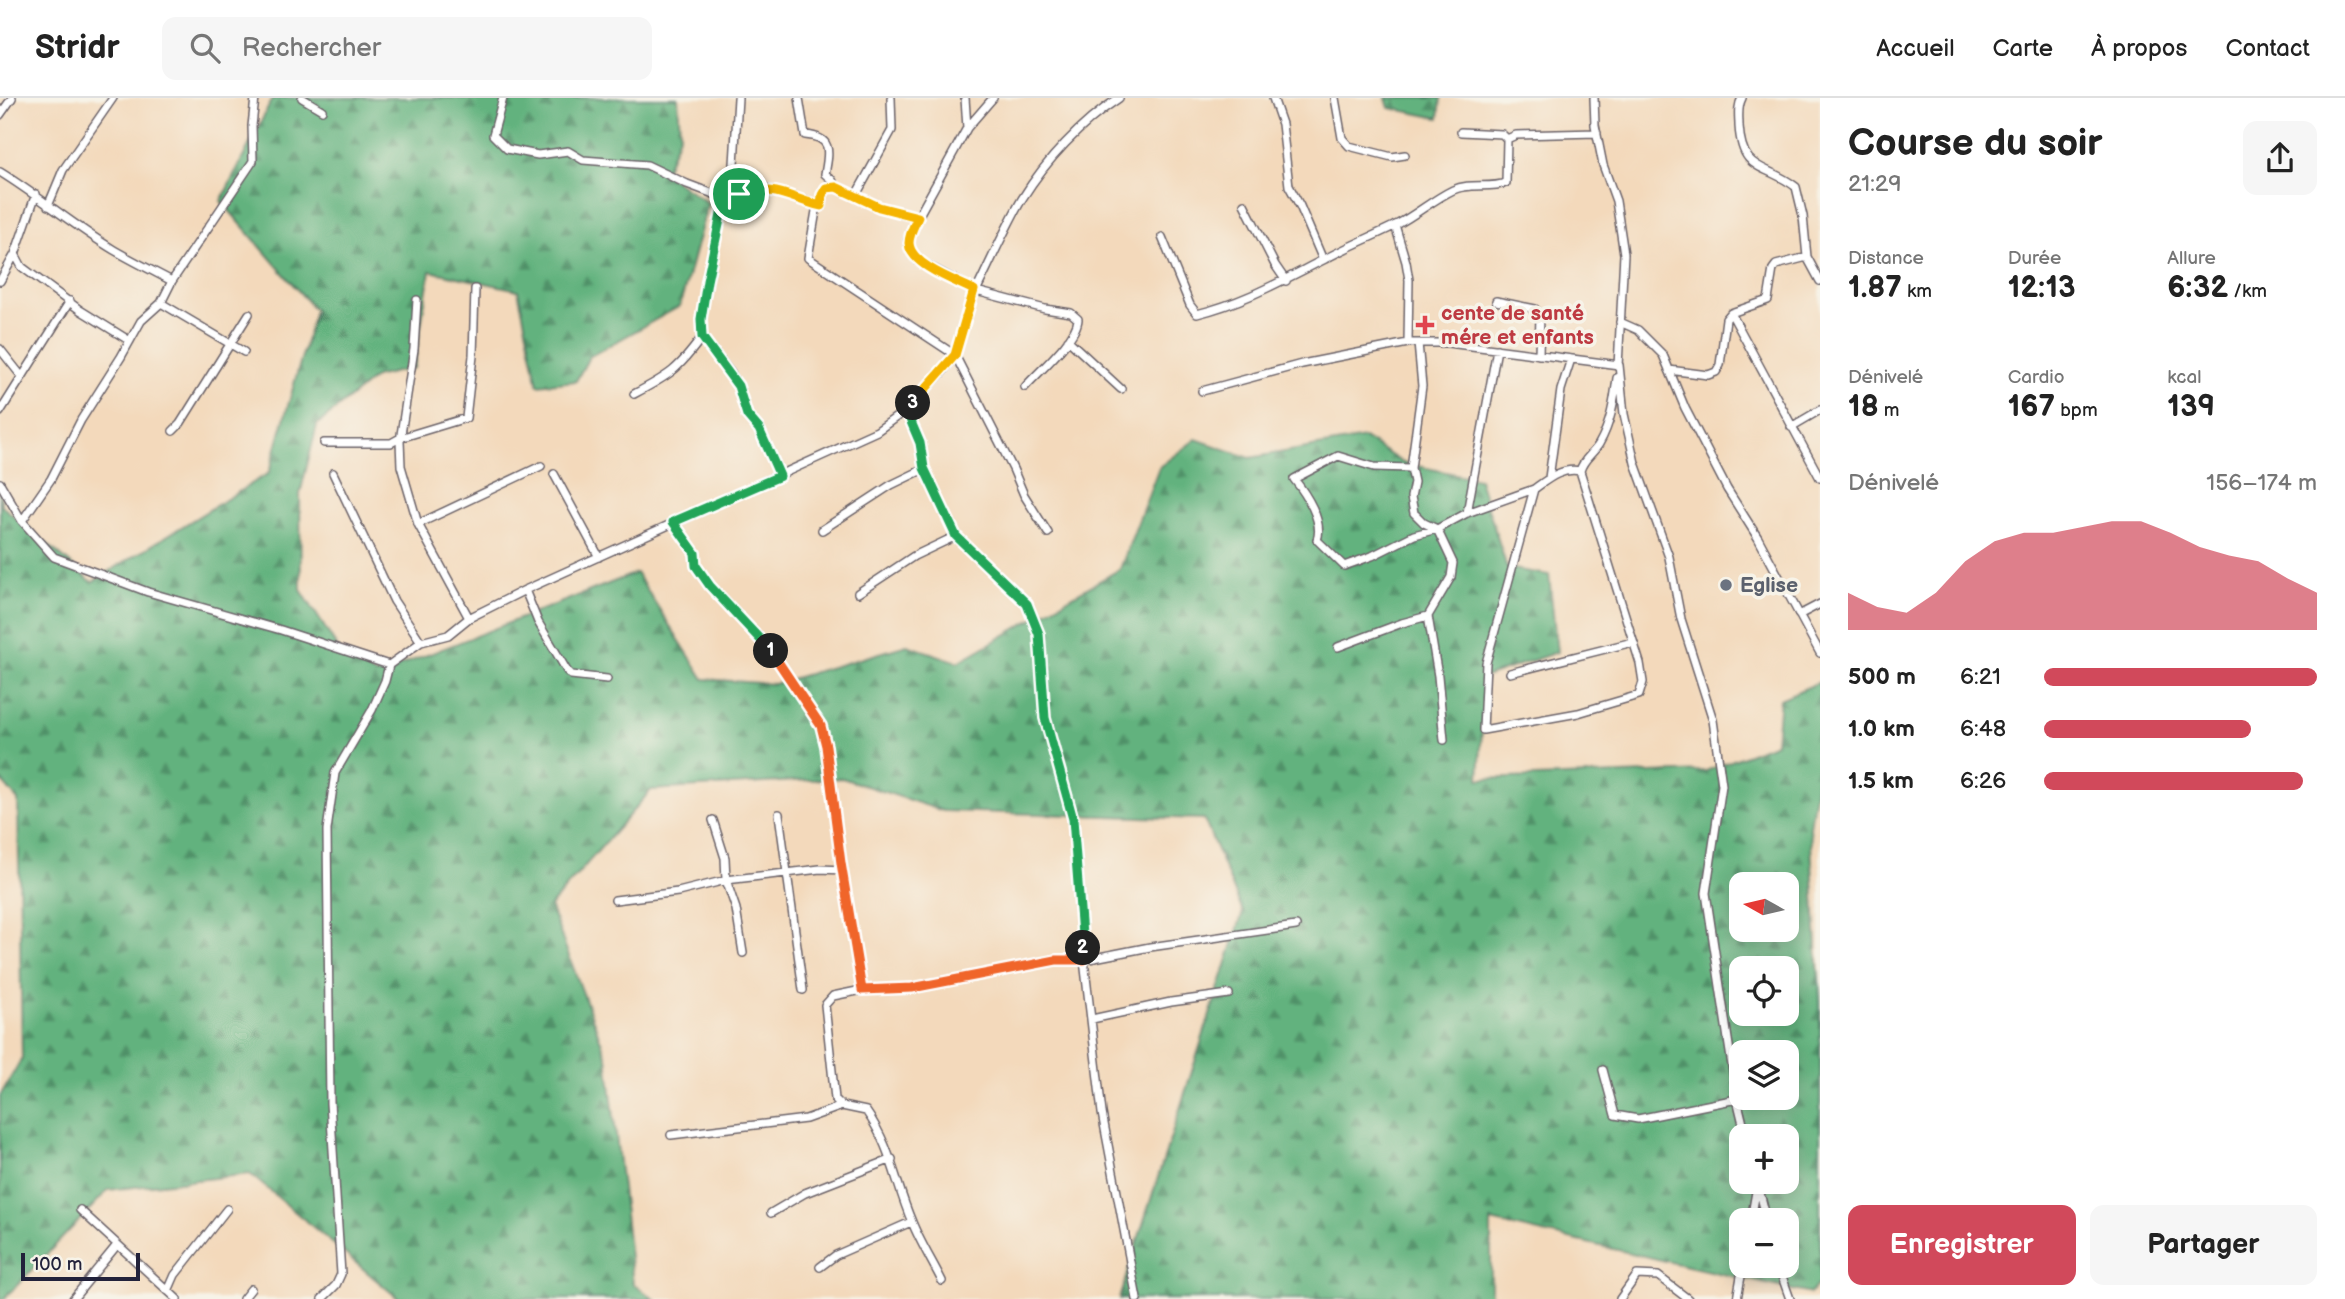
<!DOCTYPE html>
<html lang="fr">
<meta charset="utf-8">
<style>
:root{--surface:#fff;--page:#f6f6f6;--text:#222;--muted:#767676;--line:#e0e0e0;--accent:#d1495b}
body{margin:0;font-family:"Balsamiq Sans",sans-serif;background:var(--page);color:var(--text);height:100vh;display:flex;flex-direction:column;font-size:26px;white-space:nowrap}
*{box-sizing:border-box;margin:0}
p{font-size:23px;color:var(--muted)}
.icon{flex:none;width:38px;height:38px;fill:none;stroke:currentColor;stroke-width:2;stroke-linecap:round;stroke-linejoin:round}
.map{position:relative;flex:1;overflow:hidden}
.panel{display:flex;flex-direction:column;background:var(--surface);width:525px}
.panel>*{flex:none}
.needle{width:46px;rotate:278deg}
.buttons{position:absolute;left:1729px;top:774px;display:grid;gap:14px}
.buttons a{display:grid;place-items:center;width:70px;height:70px;border-radius:14px;background:var(--surface);box-shadow:0 4px 18px #0003;font-size:35px}
.scale{position:absolute;left:21px;bottom:18px;width:119px;box-sizing:border-box;padding-left:7px;border:4px solid #22223b;border-top:0;font-size:19px;line-height:24px;white-space:nowrap;color:#22223b;-webkit-text-stroke:5px #f7f3e8;paint-order:stroke}
.pin{position:absolute;display:grid;place-items:center;width:60px;height:60px;color:#fff;margin:-30px;border:4px solid #fff;border-radius:50%;box-shadow:0 2px 7px #0007}
.km{position:absolute;width:35px;height:35px;margin:-18px;border-radius:50%;background:#222;color:#fff;font-size:19px;line-height:35px;text-align:center}
.round{display:grid;place-items:center;flex:none;width:74px;height:74px;border-radius:14px;background:var(--page)}
.summary{display:flex;align-items:center;justify-content:space-between;height:119px;padding:0 28px}
h1{font-size:38px;font-weight:800;line-height:52px}
.stats{display:grid;grid-template-columns:repeat(3,1fr);gap:10px;height:119px;padding:7px 28px}
.stats div{display:grid;align-content:center}
.stats b{font-size:30px;font-weight:800}
.stats small{font-size:19px;font-weight:400}
.stats p{font-size:19px}
.chart{height:196px;padding:14px 28px}
.chart p{display:flex;justify-content:space-between}
.chart svg{width:100%;height:126px;margin-top:7px;fill:var(--accent);opacity:.7}
.action{display:flex;gap:14px;margin-top:auto;padding:14px 28px}
.action a{flex:1;height:80px;border-radius:14px;background:var(--accent);color:#fff;font-size:28px;font-weight:800;line-height:80px;text-align:center}
.action a+a{background:var(--page);color:var(--text)}
ul{padding:0 28px;list-style:none;font-size:23px}
li{display:grid;grid-template-columns:112px 84px 1fr;align-items:center;height:52px}
li i{height:18px;border-radius:9px;background:var(--accent)}
header{display:flex;align-items:center;gap:42px;box-sizing:border-box;height:98px;padding:0 35px;background:var(--surface);border-bottom:2px solid var(--line)}
header strong{font-size:33px}
nav{display:flex;gap:38px;margin-inline-start:auto;font-size:24px}
.search{width:490px;height:63px;background:var(--page);display:flex;align-items:center;gap:18px;box-sizing:border-box;padding:0 24px;border-radius:14px;color:var(--muted);font-size:26px}
main{display:flex;flex:1;min-height:0}
.map>svg:first-child{display:block}
</style>
<header>
<strong>Stridr</strong>
<div class="search"><svg class="icon" aria-label="search" viewBox="0 0 24 24"><circle cx="10" cy="10" r="6"/><path d="M15 15l6 6"/></svg>Rechercher</div>
<nav><a>Accueil</a><a>Carte</a><a>À propos</a><a>Contact</a></nav>
</header>
<main>
<div class="map">
<svg width="1820" height="1201" viewBox="0 0 1820 1201">
<defs>
<pattern id="forest-firs" width="22" height="20" patternUnits="userSpaceOnUse" patternTransform="scale(1.75)"><rect width="22" height="20" fill="#62b27e"/><path d="M5 1l3.5 6h-7zM16 11l3.5 6h-7z" fill="#509068"/></pattern>
</defs>
<rect width="100%" height="100%" fill="#f7f3e8"/>
<filter id="ink" filterUnits="userSpaceOnUse"><feTurbulence type="fractalNoise" baseFrequency=".0143" numOctaves="2"/><feDisplacementMap in="SourceGraphic" scale="14" xChannelSelector="R" yChannelSelector="G"/><feConvolveMatrix kernelMatrix="1 2 1 2 8 2 1 2 1" color-interpolation-filters="sRGB"/></filter>
<filter id="wash" filterUnits="userSpaceOnUse"><feTurbulence type="fractalNoise" baseFrequency=".00686" numOctaves="4" result="noise"/><feDisplacementMap in="SourceGraphic" scale="28" xChannelSelector="R" yChannelSelector="G"/><feGaussianBlur stdDeviation="1.57" result="paint"/><feColorMatrix in="noise" values="0 0 0 0 0 0 0 0 0 0 0 0 0 0 0 0 0 1.4 0 .05"/><feComposite in="paint" operator="in"/></filter>
<g filter="url(#wash)">
<rect width="100%" height="100%" fill="#f3d9bb"/>
<!-- forest -->
<path fill="url(#forest-firs)" stroke="#426a5c" stroke-width="2" fill-rule="evenodd" d="M273,0H678L680,36L664,75L708,105L680,208L589,259L576,283L538,287L518,192L430,173L414,270L375,279L317,327L300,396L301,492L339,552L376,577L636,475L704,581L774,586L907,547L958,564L1120,471L1159,369L1196,341L1250,360L1364,340L1403,365L1479,381L1507,470L1549,477L1557,554L1485,579L1479,681L1706,673L1776,645L1780,601L1820,584V662L1810,729L1820,902V1184L1810,1196L1491,1123V1201H1119L1243,814L1204,721L943,713L842,680L651,692L550,808L607,959L633,1186L654,1201H399L250,1076L108,1092L4,1201H0V998L22,960L18,702L0,681V393L2,408L92,484L269,375L315,212L221,103ZM1741,786H1787V831H1741ZM1741,870H1787V915H1741ZM1741,954H1787V999H1741ZM1741,1038H1787V1083H1741ZM1741,1122H1787V1167H1741Z
M1386,0H1441L1439,20L1389,10Z"/>
</g>
<g filter="url(#ink)">
<g fill="none" stroke-linecap="round" stroke-linejoin="round">
<defs>
<path id="minor" d="M302,0L322,12
M503,0L493,37L507,51L538,57L568,53L583,62L647,67L687,86L727,101
M799,0L805,37C833,39 829,54 825,76L832,82L836,89L879,109L918,119
M965,0L967,30
M1273,0L1282,26L1289,88L1300,108L1323,162
M1335,0L1342,40L1349,48L1392,59L1405,57
M1594,0L1595,27L1603,67L1616,103L1624,156L1618,268
M0,17L12,0
M1461,34L1502,36L1507,41
M1507,41L1516,37L1597,35
M0,74C39,98 74,128 114,152C133,163 153,173 172,183
M36,96L15,156L22,169L80,212L130,243
M856,97L892,32L891,0
M732,99L738,0
M1244,106L1275,167L1286,183
M817,107L808,160L955,257L1013,371L1024,397L1048,435
M48,108L63,72L113,0
M1395,127L1406,164L1409,182L1408,245
M1162,139L1190,207L1197,216C1245,204 1281,183 1325,161C1349,148 1374,138 1398,126C1417,116 1434,101 1453,92C1470,84 1489,91 1506,85L1507,41
M1807,159L1820,183
M0,183L15,156
M974,192L917,162L910,152L908,142L918,119L967,30L993,0
M976,193L1045,211L1071,215L1078,221C1077,241 1039,273 1025,289
M417,202L414,251L400,343L401,368L418,426L469,520
M1496,203L1535,211L1540,216L1539,257
M161,205L244,254
M1731,215L1820,380
M1620,224L1638,232L1663,257L1685,310L1727,391L1758,440L1820,555
M1068,242L1121,291
M0,251L19,275
M1669,272L1708,277L1716,274L1720,267L1726,221L1731,215L1768,202L1773,171L1776,167L1807,159L1803,118L1796,89C1765,65 1742,76 1739,28C1739,18 1737,9 1742,0
M1202,293L1302,266L1408,245H1448L1619,267L1624,316L1635,365L1669,459L1681,521L1713,622L1722,687L1706,795L1737,1001L1746,1038
M634,296C670,277 678,272 702,239
M906,312L920,345L924,371L956,438L1027,506L1039,536L1046,620L1073,721L1084,862L1102,1015L1137,1201
M0,314L70,203
M1791,329L1820,312
M173,333L180,326L249,216
M324,345H391L400,340L466,320L473,258L475,191
M1411,370L1374,369L1338,358L1294,381C1306,396 1324,423 1317,442L1344,468L1372,458L1414,437L1437,431L1467,415L1534,391
M1580,373C1562,369 1548,381 1534,391L1486,565L1483,632L1578,615L1639,597L1643,584L1640,565L1580,373C1583,361 1593,356 1599,346C1611,325 1614,304 1617,280
M333,375L394,503L421,544
M554,376L599,459
M780,378L759,331L747,317L738,288L730,274L702,239L701,221L716,136L722,112L727,101L759,91L770,92L821,108L822,97L826,90L836,89
M1549,380L1561,292L1571,261
M0,385L22,423L54,459L148,494L281,532L389,567
M1467,415L1497,251
M22,423L51,381L81,322L121,259L141,223L161,205L172,183L253,63L252,28L255,0
M673,424L695,455L696,468L710,488L770,552L821,628L826,648L841,765L862,892
M418,426L541,368
M822,432L891,387L924,371
M525,492L538,524L567,573L571,577L607,581
M858,495L914,458L956,438
M1799,517L1820,506
M1428,518L1438,578L1444,642
M1338,549L1402,525L1428,518L1451,479L1453,465L1437,431L1424,425L1414,415L1411,399L1414,384L1411,370L1422,288L1418,245
M1510,575L1633,544
M779,716L803,892
M713,722L725,760L726,782L736,811L743,855
M615,802L678,794L726,782L820,771L843,772
M1092,921L1171,904L1229,896
M1603,972L1615,1017L1638,1021L1737,1001
M671,1037L806,1021L842,1008
M1757,1083L1767,1122
M80,1112L177,1201
M771,1115L805,1095L892,1061
M1751,1122L1757,1088
M1778,1167L1790,1201
M820,1169L836,1157L911,1124
M942,1183C932,1163 920,1144 912,1124C895,1085 892,1050 866,1013L842,1008L835,1001L825,907L833,898L862,892L912,890L1056,862H1084L1150,849L1296,828
M168,1193L175,1177L227,1111
M73,1201L117,1147
M243,1201L251,1191
M322,1201L336,1187L341,1176L330,1005L327,732L335,675L372,612L385,583L389,567L421,544L448,537L469,520L525,492L877,333L906,312L943,273L955,257L974,192L976,193C991,163 1005,130 1022,101C1046,62 1081,25 1119,0
M1620,1201L1637,1177L1658,1178L1688,1201
M1737,1201L1743,1167"/>
</defs>
<!-- minor casing -->
<use href="#minor" stroke="#6b6268" stroke-width="10"/>
<!-- minor -->
<use href="#minor" stroke="#fff" stroke-width="7"/>
</g>
</g>
<g fill="none" stroke-linecap="round" stroke-linejoin="round" filter="url(#ink)">
<defs>
<path id="split-1" d="M739,96L727,101L722,112L707,183L701,221L702,239L738,288L747,317L759,331L780,378L673,424L695,455L696,468L710,488L771,553"/>
<path id="split-2" d="M771,553L821,628L826,648L841,765L862,892L912,890L1056,862H1084L1083,850"/>
<path id="split-3" d="M913,305L906,312L920,345L924,370L956,438L1027,506L1039,536L1045,620L1073,721L1083,850"/>
<path id="split-4" d="M739,96C777,87 786,99 821,108L822,97L826,90L836,89L879,109L918,119C915,126 909,136 909,145C910,167 956,183 974,192L955,257L913,305"/>
</defs>
<!-- split-1 casing -->
<use href="#split-1" stroke="#fff" stroke-width="14"/>
<!-- split-2 casing -->
<use href="#split-2" stroke="#fff" stroke-width="14"/>
<!-- split-3 casing -->
<use href="#split-3" stroke="#fff" stroke-width="14"/>
<!-- split-4 casing -->
<use href="#split-4" stroke="#fff" stroke-width="14"/>
<!-- split-1 -->
<use href="#split-1" stroke="#22a559" stroke-width="9"/>
<!-- split-2 -->
<use href="#split-2" stroke="#f0652b" stroke-width="9"/>
<!-- split-3 -->
<use href="#split-3" stroke="#22a559" stroke-width="9"/>
<!-- split-4 -->
<use href="#split-4" stroke="#f5b400" stroke-width="9"/>
</g>
<!-- markers -->
<path fill="#e0444e" stroke="#f7f3e8" stroke-width="2.5" d="M1421.5 216.5h7v7h7v7h-7v7h-7v-7h-7v-7h7z"/>
<circle fill="#6b7280" stroke="#f7f3e8" stroke-width="2.5" cx="1726" cy="487" r="7"/>
<g text-anchor="middle" stroke-width="7" stroke-linejoin="round" paint-order="stroke">
<!-- health labels -->
<g font-size="21" font-weight="bold" fill="#be3a42" stroke="#f7f3e8" text-anchor="start">
<text x="1441" y="222">cente de santé<tspan x="1441" dy="24">mére et enfants</tspan></text>
</g>
<!-- worship labels -->
<g font-size="21" font-weight="bold" fill="#5b616d" stroke="#f7f3e8" text-anchor="start">
<text x="1740" y="494">Eglise</text>
</g>
</g>
</svg>
<div class="buttons">
<a><svg class="needle" viewBox="-14 -14 28 28"><path d="M0-13l5 13h-10z" fill="#e53935"/><path d="M0 13l5-13h-10z" fill="#767676"/></svg></a>
<a><svg class="icon" aria-label="locate" viewBox="0 0 24 24"><circle cx="12" cy="12" r="6"/><path d="M12 2v4M12 18v4M2 12h4M18 12h4"/></svg></a>
<a><svg class="icon" aria-label="layers" viewBox="0 0 24 24"><path d="M12 4l9 5-9 5-9-5zM3 14l9 5 9-5"/></svg></a>
<a>+</a>
<a>−</a>
</div>
<div class="scale">100 m</div>
<div class="pin" style="left:739px;top:96px;background:#1e9e55"><svg class="icon" aria-label="arrive" viewBox="0 0 24 24"><path d="M6 21V4h12l-3 4 3 4H6"/></svg></div>
<b class="km" style="left:771px;top:553px">1</b>
<b class="km" style="left:1083px;top:850px">2</b>
<b class="km" style="left:913px;top:305px">3</b>
</div>
<section class="panel">
<div class="summary"><div><h1>Course du soir</h1><p>21:29</p></div><a class="round"><svg class="icon" aria-label="share" viewBox="0 0 24 24"><path d="M12 15V3M7 8l5-5 5 5M5 13v7h14v-7"/></svg></a></div>
<div class="stats">
<div><p>Distance</p><b>1.87<small> km</small></b></div>
<div><p>Durée</p><b>12:13</b></div>
<div><p>Allure</p><b>6:32<small> /km</small></b></div>
</div>
<div class="stats">
<div><p>Dénivelé</p><b>18<small> m</small></b></div>
<div><p>Cardio</p><b>167<small> bpm</small></b></div>
<div><p>kcal</p><b>139</b></div>
</div>
<div class="chart"><p><span>Dénivelé</span>156–174 m</p>
<svg viewBox="0 0 160 44" preserveAspectRatio="none"><path d="M0 44V31L10 36L20 38L30 31L40 20L50 13L60 10L70 10L80 8L90 6L100 6L110 10L120 15L130 18L140 20L150 26L160 31V44z"/></svg>
</div>
<ul>
<li><b>500 m</b>6:21<i style="width:100%"></i></li>
<li><b>1.0 km</b>6:48<i style="width:76%"></i></li>
<li><b>1.5 km</b>6:26<i style="width:95%"></i></li>
</ul>
<div class="action"><a>Enregistrer</a><a>Partager</a></div>
</section>
</main>
